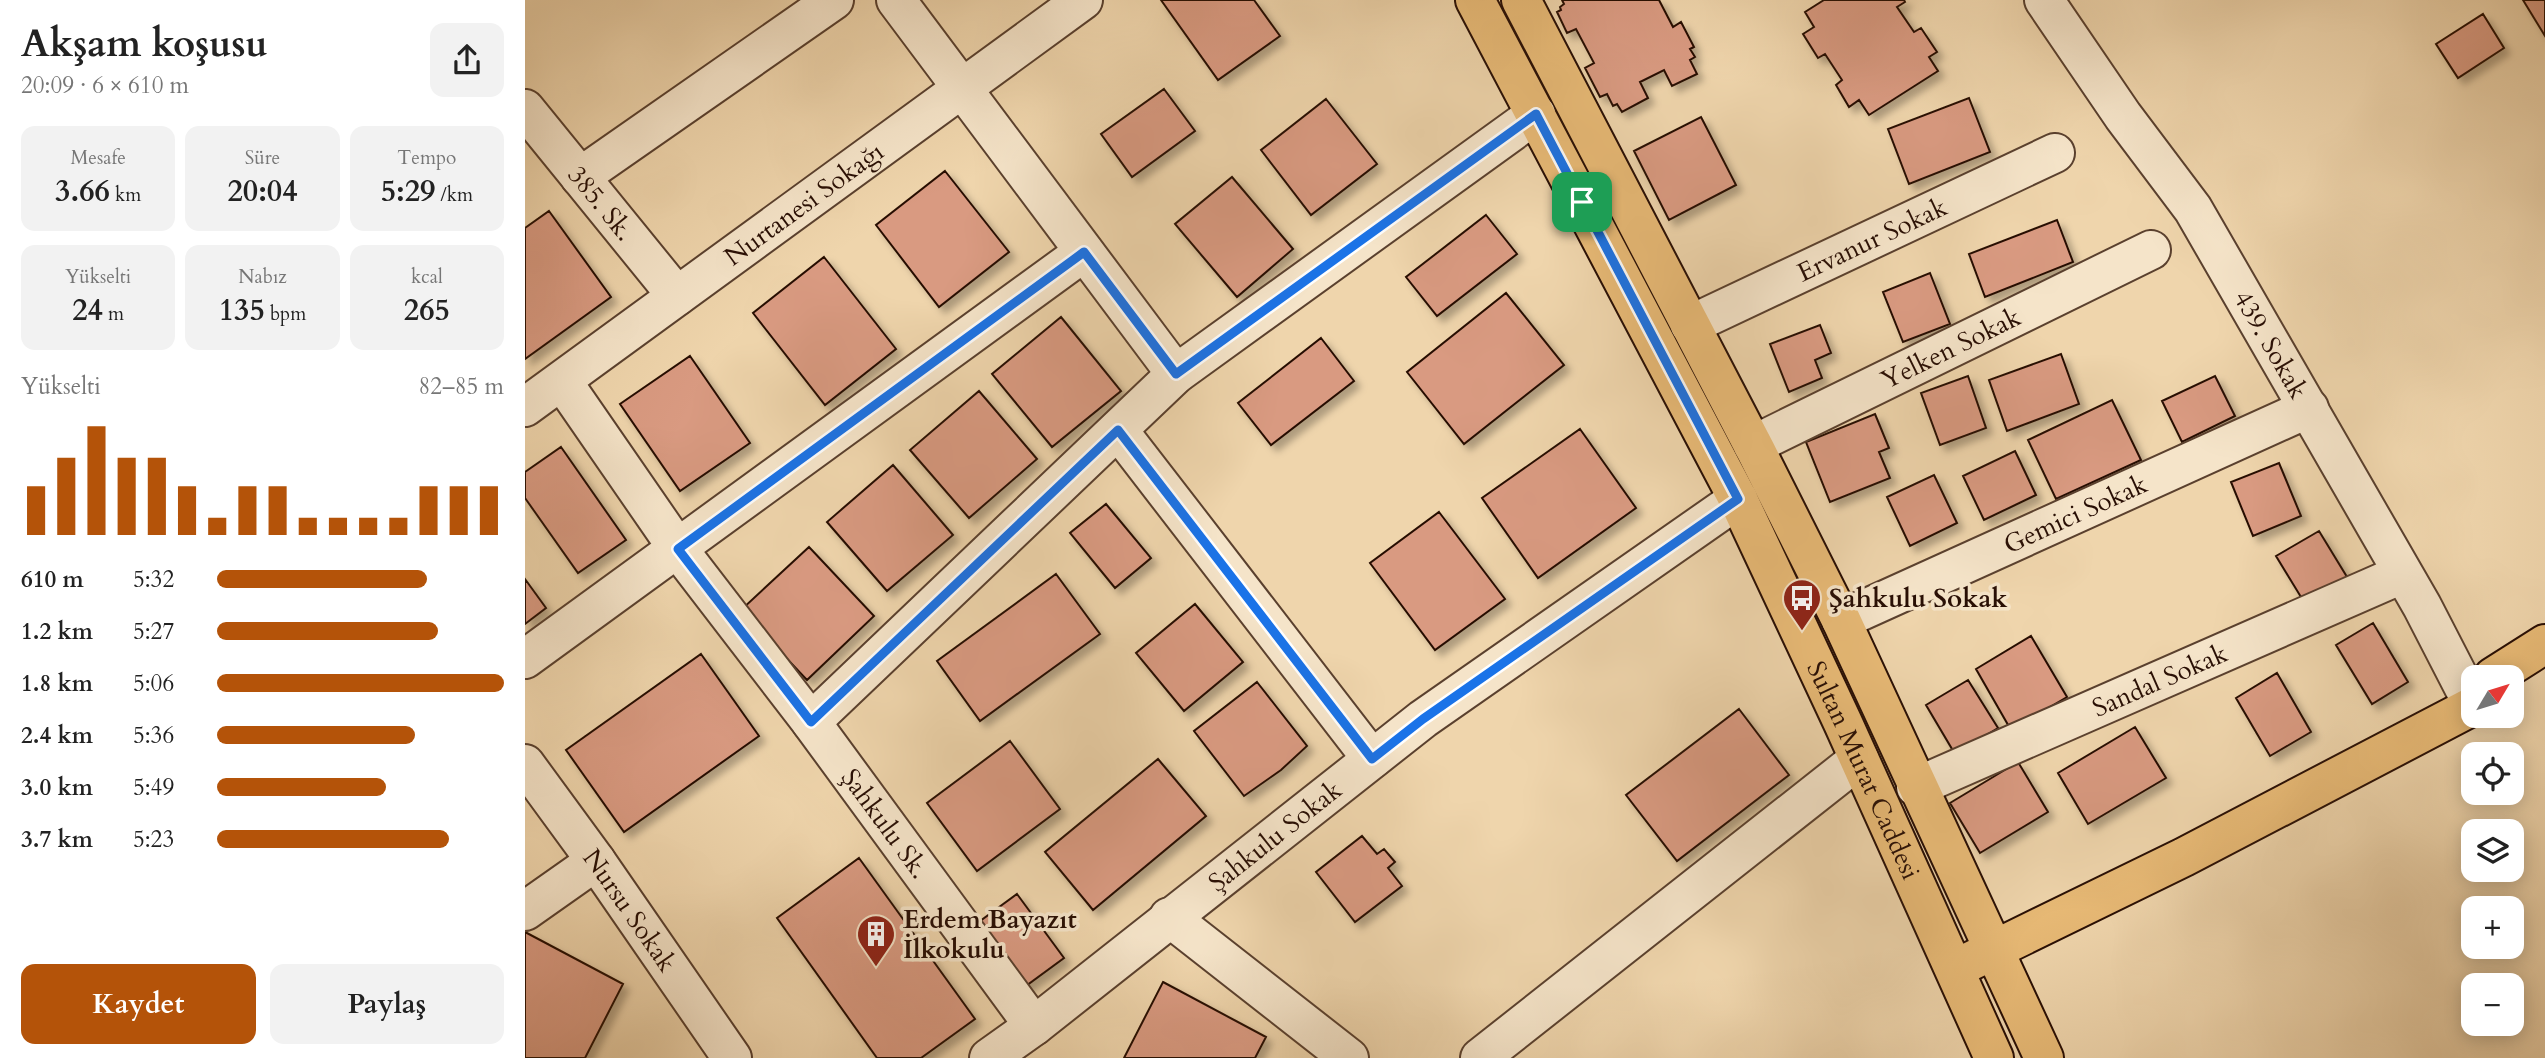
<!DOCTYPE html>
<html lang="tr">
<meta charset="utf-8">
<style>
:root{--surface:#fff;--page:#f2f2f2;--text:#222;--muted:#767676;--accent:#b45309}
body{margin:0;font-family:Cardo,serif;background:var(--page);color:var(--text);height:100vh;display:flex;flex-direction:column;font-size:26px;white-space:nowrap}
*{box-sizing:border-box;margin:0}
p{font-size:23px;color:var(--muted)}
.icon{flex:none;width:38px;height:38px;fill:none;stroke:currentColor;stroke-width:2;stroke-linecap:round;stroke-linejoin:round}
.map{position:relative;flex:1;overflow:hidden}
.details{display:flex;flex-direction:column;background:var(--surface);width:525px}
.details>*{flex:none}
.needle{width:46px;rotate:52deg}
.fabs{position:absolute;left:1936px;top:665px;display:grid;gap:14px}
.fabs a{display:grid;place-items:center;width:63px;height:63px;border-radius:14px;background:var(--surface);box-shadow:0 4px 18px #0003;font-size:35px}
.pin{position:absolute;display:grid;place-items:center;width:60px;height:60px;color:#fff;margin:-30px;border-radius:14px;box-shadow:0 4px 10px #0006}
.round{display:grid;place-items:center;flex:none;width:74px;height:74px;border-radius:14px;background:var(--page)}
.overview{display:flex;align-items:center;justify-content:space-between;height:119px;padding:0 21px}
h1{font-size:38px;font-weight:800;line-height:52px}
.stats{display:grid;grid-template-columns:repeat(3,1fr);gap:10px;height:119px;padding:7px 21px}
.stats div{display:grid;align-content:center;border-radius:14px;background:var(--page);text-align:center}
.stats b{font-size:30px;font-weight:800}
.stats small{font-size:19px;font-weight:400}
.stats p{font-size:19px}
.chart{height:196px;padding:14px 21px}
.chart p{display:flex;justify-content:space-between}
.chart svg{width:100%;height:126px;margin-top:7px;stroke:var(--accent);stroke-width:6}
.primary-button{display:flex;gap:14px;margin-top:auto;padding:14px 21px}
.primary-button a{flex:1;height:80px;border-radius:14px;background:var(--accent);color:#fff;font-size:28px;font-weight:800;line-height:80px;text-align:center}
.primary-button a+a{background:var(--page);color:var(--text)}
ul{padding:0 21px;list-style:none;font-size:23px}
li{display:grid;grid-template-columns:112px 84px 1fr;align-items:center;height:52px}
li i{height:18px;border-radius:9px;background:var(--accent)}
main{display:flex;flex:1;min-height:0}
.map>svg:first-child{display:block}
</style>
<main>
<section class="details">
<div class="overview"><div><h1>Akşam koşusu</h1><p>20:09 · 6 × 610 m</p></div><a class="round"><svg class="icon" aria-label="share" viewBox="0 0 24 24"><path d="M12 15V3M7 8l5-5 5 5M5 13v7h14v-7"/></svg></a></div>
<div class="stats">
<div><p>Mesafe</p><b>3.66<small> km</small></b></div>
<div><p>Süre</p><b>20:04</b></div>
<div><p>Tempo</p><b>5:29<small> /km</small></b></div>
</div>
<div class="stats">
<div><p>Yükselti</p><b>24<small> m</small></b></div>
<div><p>Nabız</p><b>135<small> bpm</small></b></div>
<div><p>kcal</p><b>265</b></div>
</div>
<div class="chart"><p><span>Yükselti</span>82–85 m</p>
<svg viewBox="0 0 160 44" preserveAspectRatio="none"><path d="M5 44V27M15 44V17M25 44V6M35 44V17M45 44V17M55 44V27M65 44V38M75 44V27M85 44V27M95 44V38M105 44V38M115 44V38M125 44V38M135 44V27M145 44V27M155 44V27"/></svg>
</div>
<ul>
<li><b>610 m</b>5:32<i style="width:73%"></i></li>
<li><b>1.2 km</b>5:27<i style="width:77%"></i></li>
<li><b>1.8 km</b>5:06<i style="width:100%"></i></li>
<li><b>2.4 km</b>5:36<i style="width:69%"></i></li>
<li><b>3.0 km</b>5:49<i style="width:59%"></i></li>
<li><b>3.7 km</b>5:23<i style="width:81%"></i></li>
</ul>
<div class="primary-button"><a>Kaydet</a><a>Paylaş</a></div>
</section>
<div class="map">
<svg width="2020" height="1058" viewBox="0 0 2020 1058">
<defs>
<filter id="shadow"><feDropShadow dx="6" dy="6" stdDeviation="3.5" flood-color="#0004"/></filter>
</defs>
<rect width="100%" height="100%" fill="#efd5ac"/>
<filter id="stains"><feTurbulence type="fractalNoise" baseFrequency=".00286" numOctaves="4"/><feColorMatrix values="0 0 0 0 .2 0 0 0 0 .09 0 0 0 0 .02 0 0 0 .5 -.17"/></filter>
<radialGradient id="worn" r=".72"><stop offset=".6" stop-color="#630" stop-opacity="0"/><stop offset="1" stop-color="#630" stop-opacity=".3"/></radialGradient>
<!-- building -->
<path fill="#d99a81" stroke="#280e04" stroke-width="2" filter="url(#shadow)" d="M636,0H729L755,36L693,80Z
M1037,0H1134L1148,27L1156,22L1169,47L1165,49L1170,57L1165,60L1172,74L1147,86L1139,70L1115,82L1123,98L1097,112L1092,104L1088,106L1082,94L1075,97L1060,68L1069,63L1051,29L1042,33L1032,12L1036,10L1035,7L1039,4Z
M1299,0H1379L1380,2L1372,7L1389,32L1396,28L1412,52L1404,57L1413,71L1344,115L1334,100L1324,107L1311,85L1317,80L1300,54L1293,58L1278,34L1289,27L1280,12Z
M1998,0H2020V36Z
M1958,14L1979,48L1933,78L1911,44Z
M639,89L670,131L607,177L576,134Z
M1444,98L1465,152L1384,184L1363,129Z
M801,99L852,164L786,215L736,150Z
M1176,117L1211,185L1144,220L1109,151Z
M420,171L484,252L414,307L351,225Z
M707,177L768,249L712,297L650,224Z
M24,211L86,297L0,359V228Z
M961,215L992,254L912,316L881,277Z
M1532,220L1548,262L1460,297L1444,254Z
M299,257L371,349L300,405L228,313Z
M1405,273L1425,324L1378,342L1358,292Z
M981,293L1039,365L939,444L882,372Z
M536,317L596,391L527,447L467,374Z
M1295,325L1306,353L1290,360L1297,378L1264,392L1245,344Z
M796,338L829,381L746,445L713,403Z
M1536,354L1554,404L1482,431L1464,380Z
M165,356L225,443L155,491L95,404Z
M1443,376L1461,428L1415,445L1396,393Z
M1690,376L1710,416L1657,442L1637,401Z
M454,391L512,459L444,518L385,450Z
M1587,400L1616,460L1531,499L1503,440Z
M1350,414L1364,448L1354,452L1365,478L1305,502L1281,442Z
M1055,429L1111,508L1013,578L957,498Z
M36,447L101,540L53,573L0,498V472Z
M1490,451L1511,495L1459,520L1438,476Z
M1754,463L1776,516L1728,536L1706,482Z
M368,465L428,535L362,591L302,522Z
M1409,475L1432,523L1385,546L1362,497Z
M581,504L626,558L590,588L545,533Z
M914,512L980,599L910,650L845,563Z
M1794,531L1822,577L1779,602L1751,556Z
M284,547L349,616L282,680L216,610Z
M531,574L575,634L455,721L412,661Z
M0,579L21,608L0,624Z
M670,604L718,662L659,711L611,653Z
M1848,623L1883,682L1847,704L1811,645Z
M1506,636L1542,697L1486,730L1451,669Z
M176,654L234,736L99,832L41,750Z
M1752,673L1786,732L1745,756L1711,698Z
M1443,680L1473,728L1430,754L1401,705Z
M732,682L782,746L756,770L719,796L669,731Z
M1214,709L1264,775L1152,861L1101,795Z
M1610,727L1641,778L1563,824L1533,773Z
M485,741L535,809L452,871L402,803Z
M633,759L681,816L568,910L520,852Z
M1493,762L1523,812L1455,853L1425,803Z
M837,836L852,854L859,849L870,862L863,868L877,886L830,922L791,872Z
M334,858L450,1019L396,1058H352L252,918Z
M492,894L539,958L494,991L447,927Z
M0,932L98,984L60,1058H0Z
M638,982L741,1037L730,1058H599Z"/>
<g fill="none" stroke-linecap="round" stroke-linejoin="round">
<defs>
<g id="minor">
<path d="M371,0L651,374"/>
<path id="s1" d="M1519,0L1598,116L1668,209L1897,606L1948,705"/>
<path id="s2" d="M0,109L152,296"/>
<path d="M55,177L309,0"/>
<path id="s3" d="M1165,325L1530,153"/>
<path id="s4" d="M37,381L153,549L286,722L509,1026"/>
<path id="s5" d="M0,407L558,0"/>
<path d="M593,430L847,759"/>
<path id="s6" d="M1228,445L1626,250"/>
<path id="s7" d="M1316,620L1784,408"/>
<path d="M0,659L559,252"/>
<path d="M286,722L651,374L1011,114"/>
<path id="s8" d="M0,764L71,861L207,1058"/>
<path id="s9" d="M1391,787L1877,574"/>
<path d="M0,911L71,861"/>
<path d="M644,917L824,1058"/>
<path id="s10" d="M464,1058L509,1026L898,719L1213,499"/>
<path d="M955,1058L1334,759"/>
</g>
<g id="major">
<path id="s11" d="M950,0L1213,499L1318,723L1469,1058"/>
<path d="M996,0L1231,451L1316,620L1519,1058"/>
<path d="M1968,677L2020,644"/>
<path d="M1446,961L1659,857L1948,706"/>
</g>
</defs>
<!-- minor casing -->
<use href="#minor" stroke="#5a402e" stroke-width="42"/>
<!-- major casing -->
<use href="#major" stroke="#280e04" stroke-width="42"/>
<!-- minor -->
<use href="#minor" stroke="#f5e4c9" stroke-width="38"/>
<!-- major -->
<use href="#major" stroke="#e8ba76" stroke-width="38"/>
</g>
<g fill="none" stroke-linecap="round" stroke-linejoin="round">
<defs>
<path id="route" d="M1011,114L1213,499L898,719L847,759L593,430L286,722L153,549L559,252L651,374Z"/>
</defs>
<!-- route casing -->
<use href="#route" stroke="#fff" stroke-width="14"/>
<!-- route -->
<use href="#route" stroke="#1a73e8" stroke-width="9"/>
</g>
<!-- icons -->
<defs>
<symbol id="bus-pin" viewBox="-11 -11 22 30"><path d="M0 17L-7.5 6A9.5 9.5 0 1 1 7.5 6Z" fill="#8f2418" stroke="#f5e4c9"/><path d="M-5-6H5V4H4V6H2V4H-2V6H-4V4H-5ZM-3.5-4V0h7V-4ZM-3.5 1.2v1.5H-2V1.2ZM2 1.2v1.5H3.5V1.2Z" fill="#fff"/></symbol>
<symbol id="building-pin" viewBox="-11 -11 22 30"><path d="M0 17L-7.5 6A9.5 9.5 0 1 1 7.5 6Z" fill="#8f2418" stroke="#f5e4c9"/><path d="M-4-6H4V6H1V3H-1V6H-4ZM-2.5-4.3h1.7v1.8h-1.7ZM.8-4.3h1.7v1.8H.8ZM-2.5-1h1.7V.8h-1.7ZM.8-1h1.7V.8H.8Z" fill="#fff"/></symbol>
</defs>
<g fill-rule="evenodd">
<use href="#bus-pin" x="1255" y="576" width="44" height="60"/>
<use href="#building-pin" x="329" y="912" width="44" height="60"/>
</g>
<g text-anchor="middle" stroke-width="7" stroke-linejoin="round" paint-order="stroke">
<!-- street labels -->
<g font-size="26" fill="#280e04" stroke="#f5e4c9">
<text dy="9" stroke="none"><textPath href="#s2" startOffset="121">385. Sk.</textPath></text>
<text dy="9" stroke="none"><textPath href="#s5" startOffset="345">Nurtanesi Sokağı</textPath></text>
<text dy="9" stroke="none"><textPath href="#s3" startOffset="201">Ervanur Sokak</textPath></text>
<text dy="9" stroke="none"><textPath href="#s1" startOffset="413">439. Sokak</textPath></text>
<text dy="9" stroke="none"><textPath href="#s6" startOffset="220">Yelken Sokak</textPath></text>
<text dy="9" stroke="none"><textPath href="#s7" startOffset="257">Gemici Sokak</textPath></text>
<text dy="9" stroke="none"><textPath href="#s9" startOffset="266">Sandal Sokak</textPath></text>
<text dy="9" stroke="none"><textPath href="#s11" startOffset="863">Sultan Murat Caddesi</textPath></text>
<text dy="9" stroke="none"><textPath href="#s4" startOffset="548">Şahkulu Sk.</textPath></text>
<text dy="9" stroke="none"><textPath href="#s10" startOffset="362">Şahkulu Sokak</textPath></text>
<text dy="9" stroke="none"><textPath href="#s8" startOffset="180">Nursu Sokak</textPath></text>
</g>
<!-- poi labels -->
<g font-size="26" font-weight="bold" fill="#280e04" stroke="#f5e4c9" text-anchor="start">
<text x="1304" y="607">Şahkulu Sokak</text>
<text x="378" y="928">Erdem Bayazıt<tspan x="378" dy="30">İlkokulu</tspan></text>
</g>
</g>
<rect width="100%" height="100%" filter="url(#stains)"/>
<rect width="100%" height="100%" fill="url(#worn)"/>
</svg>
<div class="fabs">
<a><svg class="needle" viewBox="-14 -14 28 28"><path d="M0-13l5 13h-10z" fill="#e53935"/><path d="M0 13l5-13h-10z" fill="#767676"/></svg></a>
<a><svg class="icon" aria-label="locate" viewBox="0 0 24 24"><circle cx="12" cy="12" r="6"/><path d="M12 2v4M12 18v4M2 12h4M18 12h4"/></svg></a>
<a><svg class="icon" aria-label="layers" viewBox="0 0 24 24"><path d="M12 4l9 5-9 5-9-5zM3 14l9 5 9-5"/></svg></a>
<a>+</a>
<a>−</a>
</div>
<div class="pin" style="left:1057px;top:202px;background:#1e9e55"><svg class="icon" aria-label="arrive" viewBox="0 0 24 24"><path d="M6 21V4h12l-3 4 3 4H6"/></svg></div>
</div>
</main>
